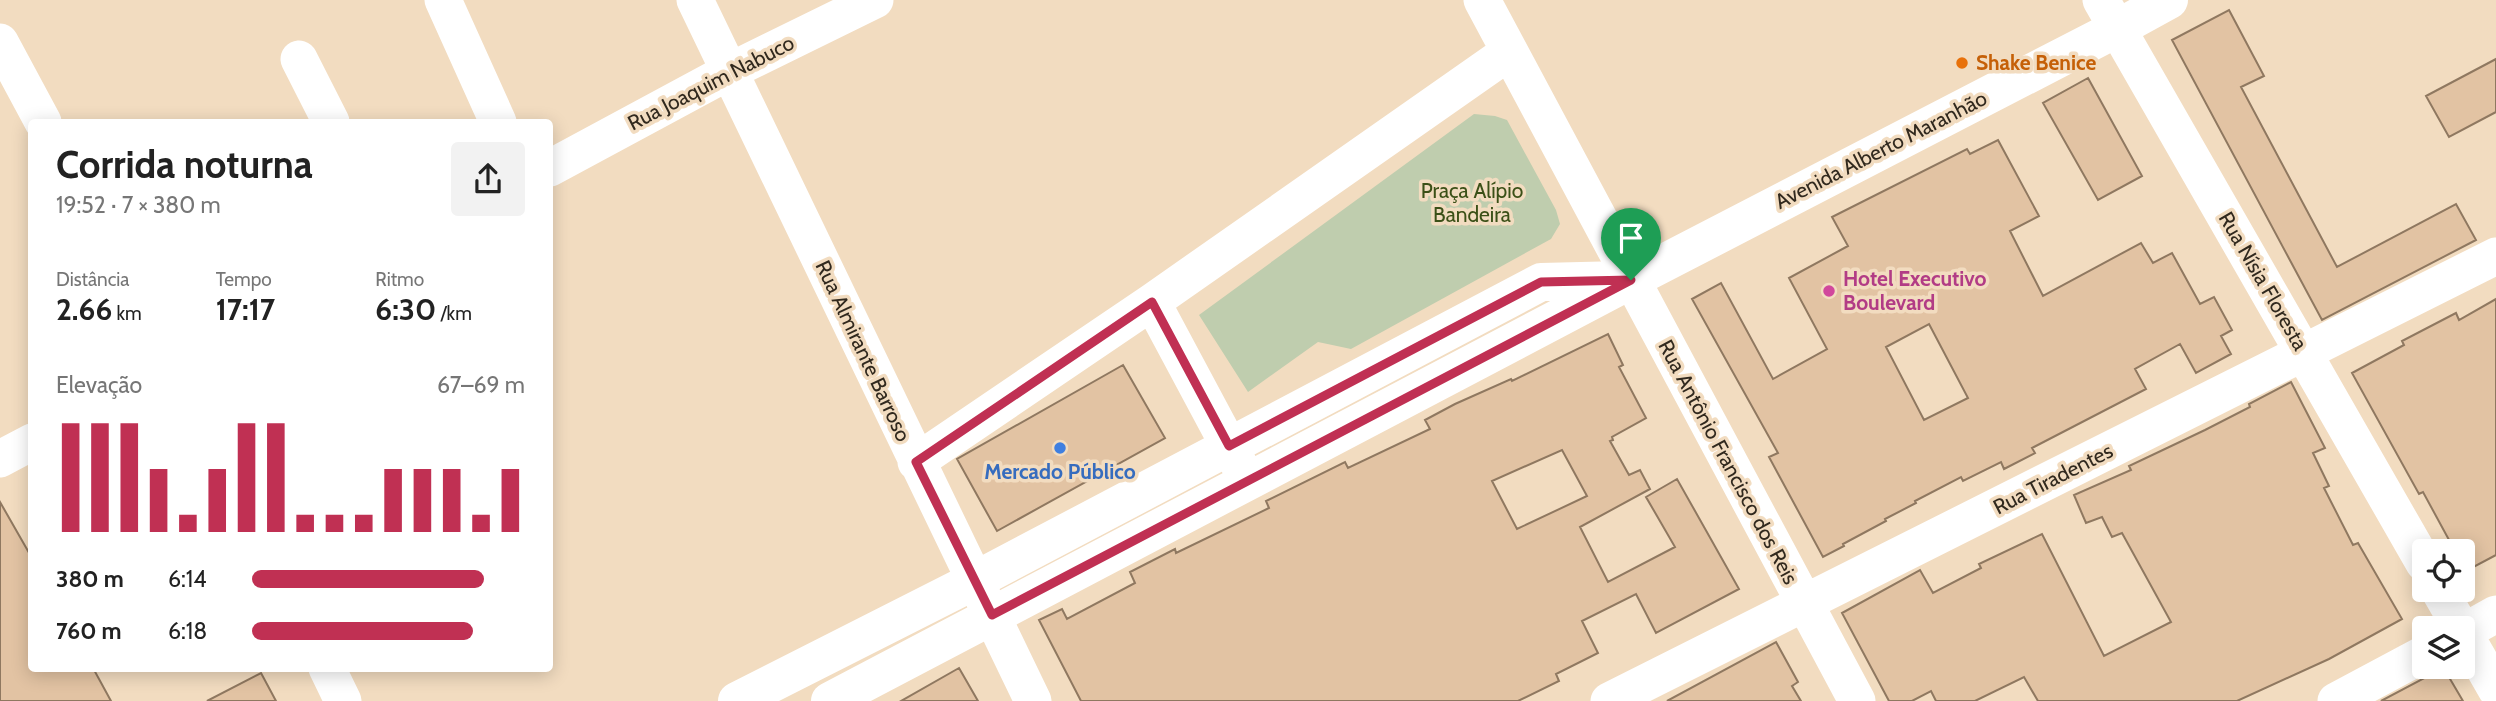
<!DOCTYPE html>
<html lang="pt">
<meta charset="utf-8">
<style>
:root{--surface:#fff;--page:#f2f2f2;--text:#222;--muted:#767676;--accent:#c03053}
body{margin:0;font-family:Cabin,sans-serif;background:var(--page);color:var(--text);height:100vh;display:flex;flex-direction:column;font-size:26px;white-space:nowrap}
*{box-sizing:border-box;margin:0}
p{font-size:23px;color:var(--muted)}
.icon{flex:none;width:38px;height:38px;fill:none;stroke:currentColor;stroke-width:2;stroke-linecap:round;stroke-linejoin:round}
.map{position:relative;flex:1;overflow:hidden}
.drawer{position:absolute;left:28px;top:119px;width:525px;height:553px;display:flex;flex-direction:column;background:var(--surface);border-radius:7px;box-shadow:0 4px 18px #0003}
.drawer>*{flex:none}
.fabs{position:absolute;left:2412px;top:539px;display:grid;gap:14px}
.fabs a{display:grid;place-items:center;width:63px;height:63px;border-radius:7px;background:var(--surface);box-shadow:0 4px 18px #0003;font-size:35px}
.pin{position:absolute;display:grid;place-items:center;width:60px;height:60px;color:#fff;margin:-72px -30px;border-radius:50% 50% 50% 0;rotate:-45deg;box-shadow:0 0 7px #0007}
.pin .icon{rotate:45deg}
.round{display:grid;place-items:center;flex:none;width:74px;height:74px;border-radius:7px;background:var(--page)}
.summary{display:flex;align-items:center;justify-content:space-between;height:119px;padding:0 28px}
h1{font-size:38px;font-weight:700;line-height:52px}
.metrics{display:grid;grid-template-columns:repeat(3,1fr);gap:10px;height:119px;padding:7px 28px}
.metrics div{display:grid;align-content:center}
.metrics b{font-size:30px;font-weight:700}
.metrics small{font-size:19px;font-weight:400}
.metrics p{font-size:19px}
.chart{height:196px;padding:14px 28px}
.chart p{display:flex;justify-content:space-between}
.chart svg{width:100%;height:126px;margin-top:7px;stroke:var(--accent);stroke-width:6}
ul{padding:0 28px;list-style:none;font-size:23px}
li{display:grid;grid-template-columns:112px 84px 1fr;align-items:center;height:52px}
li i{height:18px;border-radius:9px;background:var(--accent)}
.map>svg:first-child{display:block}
</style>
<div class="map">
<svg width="2496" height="701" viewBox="0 0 2496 701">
<rect width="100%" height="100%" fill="#f2dcc0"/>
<!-- green -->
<path fill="#bfcdae" d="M1474,114L1495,116L1507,120L1556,210L1560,224L1551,239L1351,349L1318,342L1248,392L1199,315Z"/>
<!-- building -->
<path fill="#e2c3a3" stroke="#8f7860" stroke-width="2" fill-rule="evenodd" d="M2229,10L2264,76L2241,87L2337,267L2456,204L2476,240L2322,320L2172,40Z
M2496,59V112L2449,137L2426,96Z
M2088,78L2142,176L2098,200L2043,103Z
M1998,140L2039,216L2010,231L2043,296L2141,243L2153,263L2172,253L2200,304L2214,297L2232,330L2221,336L2231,354L2196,373L2180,344L2135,369L2146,389L2032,448L2035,453L2004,469L2001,462L1963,481L1961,477L1915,501L1916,503L1885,519L1886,521L1843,544L1844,546L1823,557L1769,457L1778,453L1692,299L1721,283L1773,379L1827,349L1789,278L1848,246L1832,217L1967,149L1970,154ZM1929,324L1968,398L1924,420L1886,347Z
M2496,299V555L2466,571L2462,564V551H2455L2423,492L2419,494L2352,373L2404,345L2402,341L2456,313L2459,320Z
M1608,334L1623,365L1619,367L1646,418L1612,437L1613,440L1610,441L1629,475L1640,470L1650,489L1580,527L1608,582L1675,547L1646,497L1677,479L1739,589L1656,633L1636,594L1582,621L1598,653L1556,674L1559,681L1518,701H1081L1039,620L1062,609L1067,619L1135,583L1130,572L1175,549L1176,553L1269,508L1266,501L1345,462L1348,468L1430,429L1425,420L1455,404L1511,379L1512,381ZM1562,450L1587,496L1517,529L1492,481Z
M1123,365L1165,438L997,531L957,459Z
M2291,382L2325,448L2313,453L2329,486L2324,488L2353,545L2358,543L2402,619L2329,659L2237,701H2038L2024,677L1975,701H1936L1931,691L1912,701H1889L1842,613L1920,570L1933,593L1981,568L1979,564L2042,534L2104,656L2171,622L2122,533L2112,537L2102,517L2086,523L2074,495L2131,470L2129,466L2205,430L2250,407L2249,404Z
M0,502L32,558V668H93L111,701H0Z
M1776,642L1798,682L1792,686L1801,701H1667Z
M2440,667H2443L2463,701H2381L2434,673Z
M959,668L978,701H901Z
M261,673L276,701H207Z"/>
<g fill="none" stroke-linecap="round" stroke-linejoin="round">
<!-- minor -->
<path stroke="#fff" stroke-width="37" d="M443,0L498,122
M695,0L1033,701
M1482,0L1857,701
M2101,0L2424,563
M0,42L43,122
M299,59L331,122
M550,168L730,71L875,0
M1152,302L1244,474
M0,459L32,442
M916,462L1152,302L1509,52
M2439,590L2461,628
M2462,630L2496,689
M2462,633L2496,614
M327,668L343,701
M1609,701L2496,256
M2336,701L2424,654"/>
<!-- major -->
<path stroke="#fff" stroke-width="38" d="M737,701L974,581L1541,282L1622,280
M830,701L1631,280L2118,28L2169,0"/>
</g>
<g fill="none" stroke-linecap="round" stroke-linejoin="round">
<defs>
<path id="route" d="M1631,280L992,615L916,462L1152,302L1229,446L1541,282Z"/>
</defs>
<!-- route casing -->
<use href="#route" stroke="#fff" stroke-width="14"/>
<!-- route -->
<use href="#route" stroke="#c03053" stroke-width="9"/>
</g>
<!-- markers -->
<circle fill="#e8710a" stroke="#f2dcc0" stroke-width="2.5" cx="1962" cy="63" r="7"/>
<circle fill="#d1479c" stroke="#f2dcc0" stroke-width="2.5" cx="1829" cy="291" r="7"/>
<circle fill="#3f7fe0" stroke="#f2dcc0" stroke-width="2.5" cx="1060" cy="448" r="7"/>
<g text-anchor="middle" stroke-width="7" stroke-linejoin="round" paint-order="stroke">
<!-- food labels -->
<g font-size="21" font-weight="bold" fill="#c56008" stroke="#f2dcc0" text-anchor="start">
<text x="1976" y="70">Shake Benice</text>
</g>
<!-- street labels -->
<g font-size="21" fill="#31291e" stroke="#f2dcc0">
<text transform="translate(711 83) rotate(-27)" y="7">Rua Joaquim Nabuco</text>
<text transform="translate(1881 150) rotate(-27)" y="7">Avenida Alberto Maranhão</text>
<text transform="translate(2263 281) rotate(60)" y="7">Rua Nísia Floresta</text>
<text transform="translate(863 351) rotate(65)" y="7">Rua Almirante Barroso</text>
<text transform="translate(1728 462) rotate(62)" y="7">Rua Antônio Francisco dos Reis</text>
<text transform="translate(2053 479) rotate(-27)" y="7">Rua Tiradentes</text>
</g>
<!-- park labels -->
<g font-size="21" fill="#3b5017" stroke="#f2dcc0">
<text x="1472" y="198">Praça Alípio<tspan x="1472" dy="24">Bandeira</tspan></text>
</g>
<!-- hotel labels -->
<g font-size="21" font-weight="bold" fill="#b23c85" stroke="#f2dcc0" text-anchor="start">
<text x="1843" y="286">Hotel Executivo<tspan x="1843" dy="24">Boulevard</tspan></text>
</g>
<!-- shop labels -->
<g font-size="21" font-weight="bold" fill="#366cbe" stroke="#f2dcc0">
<text x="1060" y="479">Mercado Público</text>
</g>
</g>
</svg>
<div class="fabs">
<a><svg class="icon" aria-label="locate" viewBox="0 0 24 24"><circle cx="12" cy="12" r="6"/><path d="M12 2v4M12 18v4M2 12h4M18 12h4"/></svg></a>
<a><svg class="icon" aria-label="layers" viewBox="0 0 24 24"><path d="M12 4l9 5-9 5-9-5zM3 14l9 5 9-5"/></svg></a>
</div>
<div class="pin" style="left:1631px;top:280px;background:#1e9e55"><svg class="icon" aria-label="arrive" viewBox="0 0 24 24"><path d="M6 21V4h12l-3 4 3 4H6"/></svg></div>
<section class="drawer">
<div class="summary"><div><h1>Corrida noturna</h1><p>19:52 · 7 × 380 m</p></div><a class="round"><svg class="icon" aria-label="share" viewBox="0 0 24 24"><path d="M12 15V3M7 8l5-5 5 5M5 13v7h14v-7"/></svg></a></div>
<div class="metrics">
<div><p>Distância</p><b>2.66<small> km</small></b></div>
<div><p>Tempo</p><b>17:17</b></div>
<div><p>Ritmo</p><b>6:30<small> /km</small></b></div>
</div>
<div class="chart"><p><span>Elevação</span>67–69 m</p>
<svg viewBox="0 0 160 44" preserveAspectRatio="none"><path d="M5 44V6M15 44V6M25 44V6M35 44V22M45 44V38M55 44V22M65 44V6M75 44V6M85 44V38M95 44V38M105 44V38M115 44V22M125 44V22M135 44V22M145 44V38M155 44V22"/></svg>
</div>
<ul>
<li><b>380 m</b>6:14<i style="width:85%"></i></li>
<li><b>760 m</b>6:18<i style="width:81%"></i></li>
</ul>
</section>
</div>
